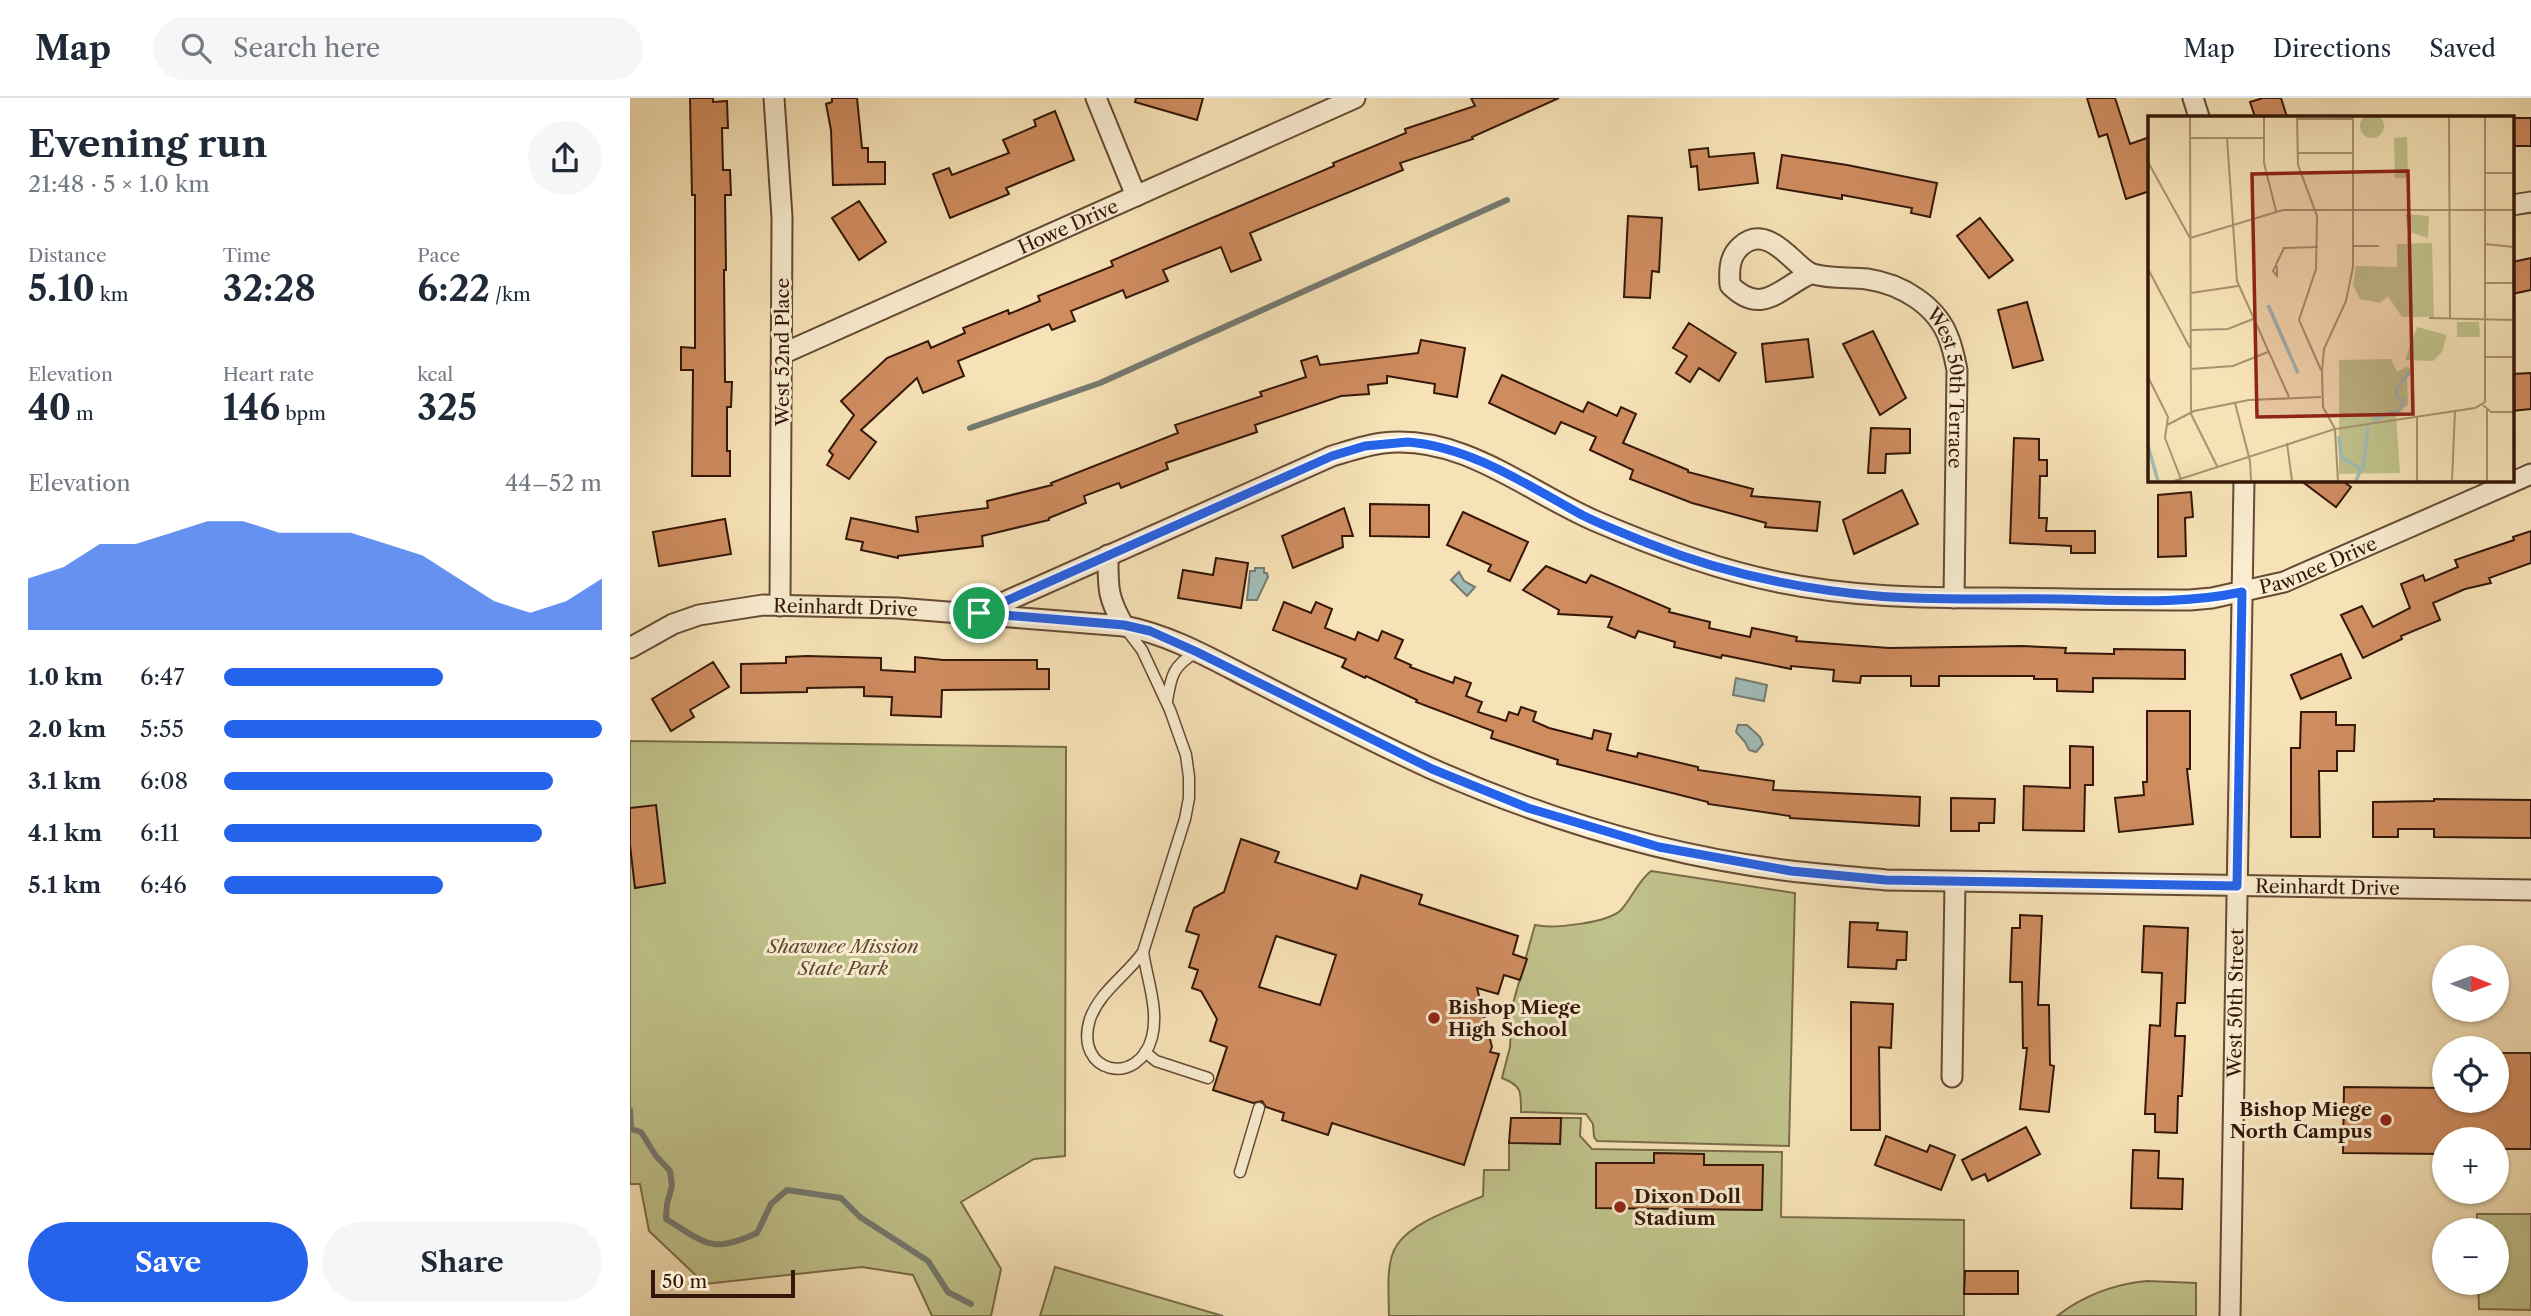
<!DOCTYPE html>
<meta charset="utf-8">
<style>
:root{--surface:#fff;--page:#f6f6f7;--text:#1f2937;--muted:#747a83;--line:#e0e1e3;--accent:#2563eb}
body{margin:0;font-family:"Libre Caslon Text",serif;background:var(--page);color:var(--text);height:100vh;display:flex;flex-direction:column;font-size:26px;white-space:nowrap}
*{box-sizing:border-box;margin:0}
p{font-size:23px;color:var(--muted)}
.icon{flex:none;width:38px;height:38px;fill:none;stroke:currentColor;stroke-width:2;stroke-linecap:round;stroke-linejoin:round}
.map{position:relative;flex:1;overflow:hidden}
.sheet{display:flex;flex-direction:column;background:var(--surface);width:630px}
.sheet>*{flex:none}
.needle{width:46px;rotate:91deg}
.tools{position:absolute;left:1802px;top:847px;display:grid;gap:14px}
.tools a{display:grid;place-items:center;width:77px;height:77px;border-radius:50%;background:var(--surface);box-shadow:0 2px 5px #0004;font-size:35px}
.scale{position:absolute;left:21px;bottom:18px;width:144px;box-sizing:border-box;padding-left:7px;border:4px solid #351709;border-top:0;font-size:19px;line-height:24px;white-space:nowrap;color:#351709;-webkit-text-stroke:5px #f9ecd0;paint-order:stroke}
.pin{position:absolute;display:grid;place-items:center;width:60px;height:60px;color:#fff;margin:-30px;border:4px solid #fff;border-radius:50%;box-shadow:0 2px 7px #0007}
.round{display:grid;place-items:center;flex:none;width:74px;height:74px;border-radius:37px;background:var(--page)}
.summary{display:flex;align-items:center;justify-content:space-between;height:119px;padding:0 28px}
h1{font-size:38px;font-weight:700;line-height:52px}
.figures{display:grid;grid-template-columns:repeat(3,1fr);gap:10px;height:119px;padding:7px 28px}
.figures div{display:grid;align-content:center}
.figures b{font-size:35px;font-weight:700}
.figures small{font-size:19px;font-weight:400}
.figures p{font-size:19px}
.chart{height:196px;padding:14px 28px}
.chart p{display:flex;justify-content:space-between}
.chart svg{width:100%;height:126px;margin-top:7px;fill:var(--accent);opacity:.7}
.button{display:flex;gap:14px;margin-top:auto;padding:14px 28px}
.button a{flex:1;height:80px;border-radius:42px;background:var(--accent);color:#fff;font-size:28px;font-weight:700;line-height:80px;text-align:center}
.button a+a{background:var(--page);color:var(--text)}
ul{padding:0 28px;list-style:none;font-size:23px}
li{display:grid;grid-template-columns:112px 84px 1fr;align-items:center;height:52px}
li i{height:18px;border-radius:9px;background:var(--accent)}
header{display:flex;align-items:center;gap:42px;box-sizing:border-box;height:98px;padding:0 35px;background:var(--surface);border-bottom:2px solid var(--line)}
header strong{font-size:33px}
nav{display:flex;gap:38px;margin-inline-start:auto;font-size:24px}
.search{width:490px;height:63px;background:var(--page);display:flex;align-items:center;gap:18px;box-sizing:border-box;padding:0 24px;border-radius:38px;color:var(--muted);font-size:26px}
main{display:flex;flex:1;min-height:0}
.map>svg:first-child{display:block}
</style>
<header>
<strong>Map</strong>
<div class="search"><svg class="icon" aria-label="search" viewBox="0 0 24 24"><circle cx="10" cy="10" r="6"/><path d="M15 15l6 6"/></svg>Search here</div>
<nav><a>Map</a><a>Directions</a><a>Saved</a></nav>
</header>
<main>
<section class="sheet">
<div class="summary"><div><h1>Evening run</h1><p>21:48 · 5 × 1.0 km</p></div><a class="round"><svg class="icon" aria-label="share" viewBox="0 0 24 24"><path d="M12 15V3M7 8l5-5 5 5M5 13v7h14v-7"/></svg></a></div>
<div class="figures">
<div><p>Distance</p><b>5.10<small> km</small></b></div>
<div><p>Time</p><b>32:28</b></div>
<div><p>Pace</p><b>6:22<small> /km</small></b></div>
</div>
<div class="figures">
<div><p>Elevation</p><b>40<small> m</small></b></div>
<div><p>Heart rate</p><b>146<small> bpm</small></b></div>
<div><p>kcal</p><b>325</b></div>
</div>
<div class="chart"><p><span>Elevation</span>44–52 m</p>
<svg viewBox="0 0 160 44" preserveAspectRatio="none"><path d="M0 44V26L10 22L20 14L30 14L40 10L50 6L60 6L70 10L80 10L90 10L100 14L110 18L120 26L130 34L140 38L150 34L160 26V44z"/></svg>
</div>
<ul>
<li><b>1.0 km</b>6:47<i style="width:58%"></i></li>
<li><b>2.0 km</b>5:55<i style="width:100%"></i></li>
<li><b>3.1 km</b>6:08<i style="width:87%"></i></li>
<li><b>4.1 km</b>6:11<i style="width:84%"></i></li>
<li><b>5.1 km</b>6:46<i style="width:58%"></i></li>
</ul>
<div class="button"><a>Save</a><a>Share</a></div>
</section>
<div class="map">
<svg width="1901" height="1218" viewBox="0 0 1901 1218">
<rect width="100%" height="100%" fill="#f6e2b6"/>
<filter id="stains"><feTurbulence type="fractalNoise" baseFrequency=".00286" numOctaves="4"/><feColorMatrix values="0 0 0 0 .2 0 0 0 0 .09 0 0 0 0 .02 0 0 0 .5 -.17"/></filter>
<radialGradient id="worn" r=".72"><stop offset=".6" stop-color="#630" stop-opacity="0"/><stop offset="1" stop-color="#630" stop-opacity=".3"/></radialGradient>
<!-- green -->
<path fill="#c0c28b" stroke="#7a6c4a" stroke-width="2" d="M0,643L436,649L435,1058L404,1061L331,1104L371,1171L361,1218H302L283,1177L232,1169L75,1186L19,1133L10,1086H0Z
M1021,773L1165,795L1159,1048L967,1043L964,1039L963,1026L956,1016L891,1014C891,993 892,988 872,980L880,949L882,909L905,827C923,831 978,825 991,812C1002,800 1008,783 1021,773Z
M931,1020H951L950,1038L962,1051L1152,1054L1151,1119L1334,1122V1218H759C759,1198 755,1164 767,1147C782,1124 828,1109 853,1098L854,1072H879V1045H930Z
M1847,1116H1901V1212L1849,1211L1848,1185H1867V1132H1847Z
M425,1169L593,1218H410Z
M1517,1183L1566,1185V1218H1427C1453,1198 1485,1186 1517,1183Z"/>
<!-- water -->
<path fill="#a0bcb7" stroke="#757a71" stroke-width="2" d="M625,470H634V475H637L638,479L627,502H617L620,473H625Z
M829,474L834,483L845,489L837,498L821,482Z
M1106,580L1137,587L1134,603L1103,597Z
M1108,627H1117L1130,639L1133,646L1126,654L1119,652L1115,644L1106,634Z"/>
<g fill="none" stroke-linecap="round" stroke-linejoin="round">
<!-- stream -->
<path stroke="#757a71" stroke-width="6" d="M340,330L470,285L877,102
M0,1012L1,1031L11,1034L26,1058L40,1073L42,1088L37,1106L36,1121C77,1146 81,1156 127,1135L141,1106L157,1092L211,1100L230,1119L298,1163L318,1194L341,1206"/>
</g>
<!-- building -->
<path fill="#ce8c5f" stroke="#351709" stroke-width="2" fill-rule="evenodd" d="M60,0H83V4L97,3L98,30H92L93,72H100L101,97H95L96,172H94L95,284H102L101,309H97V353H100V378H62L63,272H51V249L65,250V97H62Z
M202,0H227L232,50H238V64H255V86L203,87L201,32L196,6L202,4Z
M506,0H573L567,22L505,4Z
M841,0H929L842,39L843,41L770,65L773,72L620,135L631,162L601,174L591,149L533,172L538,183L496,200L493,192L441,213L445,223L422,232L419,226L328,263L334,278L293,295L287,280L231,332L246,344L219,381L197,367L203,357L199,353L224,317L211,303L257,260L298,243L301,250L335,235L333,230L378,212L379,216L410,203L408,198L483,168L481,163L704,68L703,65L776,35L775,31L845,8Z
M1457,0H1485L1500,46L1520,39V93L1496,101L1477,36L1469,39Z
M1633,0H1651L1657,19H1625L1620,4Z
M425,13L444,62L376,90L379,96L320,120L303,76L319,70L322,77L379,55L373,42L406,28L404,22Z
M1882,20H1901V48H1882Z
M1078,50L1079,59L1124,55L1128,85L1069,92L1067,68L1061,69L1059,52Z
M1152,57L1217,67L1307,85L1300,119L1281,115L1282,110L1212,97V101L1147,90Z
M229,103L256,144L229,162L202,120Z
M998,118L1032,120L1029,174L1022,173L1020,200L994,199Z
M1350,120L1383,162L1359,180L1327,138Z
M1901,160V192L1882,196V164Z
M1397,204L1413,262L1383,270L1368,212Z
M1059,225L1106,255L1089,283L1069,270L1060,284L1046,275L1057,258L1043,250Z
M1243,233L1276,300L1250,317L1213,246Z
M1178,241L1183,279L1136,284L1132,246Z
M791,242L835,250L827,299L804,295L805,286L757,278V285L738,287L739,296L711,298L625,327L627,334L536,365L538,371L491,390L489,385L454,398L456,405L419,420V422L352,438L353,448L268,458V460L231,452L233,444L216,441L221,420L288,434L286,419L358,410L357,403L422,387L421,385L548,335L545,327L632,298L630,294L676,279L671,263L687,258L690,267L788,255Z
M1901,275V311L1882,313V276Z
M872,277L953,314L958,304L987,318L991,309L1006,316L993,345L1058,372V374L1123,391L1121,398L1190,404L1187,433L1135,429L1136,425L1062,405L1000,381L1003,372L960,352L966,339L931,324L925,336L859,305Z
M1241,330L1280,331V355L1256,356L1255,375H1238Z
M1384,340L1409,341V362H1417V378H1410L1409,420H1417L1416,433H1465V455H1441V448L1380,445Z
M1670,382H1711L1721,389L1706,409Z
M1272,392L1288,426L1224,456L1213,422Z
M1561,394L1563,419L1555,420L1556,458L1528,459V397Z
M740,406L799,407V439L740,438Z
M714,410L723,438H712L713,449L663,470L652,438Z
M833,414L898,444L880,483L858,473L861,467L817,447Z
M95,421L101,456L29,468L23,434Z
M1901,433V465L1859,480L1861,485L1835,491L1803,505L1810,522L1771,538L1772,541L1733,560L1711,517L1732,508L1743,529L1780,510L1771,486L1793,477L1795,483L1828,469L1825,462L1884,442L1883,439Z
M586,460L618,465L611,510L548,500L553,472L583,477Z
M916,468L956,485L961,477L1040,511L1039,514L1080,524L1079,530L1120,539L1122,530L1167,539L1166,543L1259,550L1392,548L1436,550L1435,555L1484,556V551L1555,552V581L1463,580V594L1427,593V581H1404V578H1309V588H1281V578H1231L1230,585L1203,583L1204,572L1161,568V571L1092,557L1091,560L1044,549L1045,544L1008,533L1005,540L978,529L982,519L928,516L929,512L893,492Z
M654,504L681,515L686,504L702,511L695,530L725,542L728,534L748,543L752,533L773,542L765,560L781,567L780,569L823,585L825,579L841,585L836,598L852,604L848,614L876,623L879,614L888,617L891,609L906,614L903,623L919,630L962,641L964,632L981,636L977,652L1007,659L1008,655L1068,669V672L1144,683L1143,692L1290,699L1289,728L1160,720V718L1078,706V704L927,666L928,662L861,640L863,633L786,604L787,602L736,578L735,580L712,569L716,561L643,532Z
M1711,556L1721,580L1671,601L1661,577Z
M177,558L251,560V572L285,574V559L313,562H407V571H419V591L312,592L311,619L261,617L262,599L234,598V589L177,590V594L111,595V566L156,565V559Z
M83,564L99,589L60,612L64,619L41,633L22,601Z
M1517,613H1560V671H1557L1563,726L1489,734L1485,700L1514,697L1513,684H1517Z
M1671,614H1706V627H1725L1724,653H1707V673H1689L1690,739H1661V650H1670Z
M1440,648L1463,649V687H1455L1454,733L1393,732L1394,688L1440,690Z
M1321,700L1365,701L1364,725H1349V733H1321Z
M1804,701L1901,702V740L1804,739V731H1768V739H1743V704L1804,703Z
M26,707L35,785L5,790L0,747V710Z
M611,741L649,754L645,764L727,791L731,777L792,797L789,806L888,838L883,856L897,861L890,882L874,877L868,896L847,890L862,949L860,954L869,956L834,1067L702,1025L698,1037L652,1022L654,1015L636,1009L632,1003L623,1005L583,992L597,949L580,943L587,921L571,893L562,890L568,872L559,869L569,837L556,833L564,810L594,794ZM646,838L706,857L690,907L629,889Z
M1390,817L1412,818L1408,907H1419L1420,967L1424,968L1419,1014L1390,1011L1397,950H1393L1392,884H1380L1382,830H1390Z
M1220,824L1248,825L1247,832L1277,834L1276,862H1267L1266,871L1218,869Z
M1514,828L1558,830L1555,905H1547L1545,938H1555L1552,998H1548L1547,1035L1525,1034V1016H1515L1520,927L1530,928L1532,875L1512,874Z
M1221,904L1263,906L1261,950L1249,949L1250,1032H1221Z
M1867,955H1901V1051H1867V1041H1815V1056L1713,1055L1714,989L1815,990V1003H1867Z
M881,1020H931L930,1046L879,1045Z
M1396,1029L1410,1056L1358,1083L1355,1076L1342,1082L1332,1062Z
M1256,1038L1297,1054L1300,1047L1325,1057L1311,1092L1245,1067Z
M1503,1052L1529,1053L1528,1080L1553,1081L1552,1111L1501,1110Z
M1024,1055L1074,1056V1067H1133L1132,1112L966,1110V1065H1024Z
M1335,1173H1388V1196H1334Z"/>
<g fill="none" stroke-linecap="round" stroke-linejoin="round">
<defs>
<path id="service" d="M496,531L512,552L540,612L556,657L559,679V700L555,721L513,854C497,877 470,893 460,921C443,976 509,990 522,939C529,912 517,881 513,854
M537,603C541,578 543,567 567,554
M515,954L526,963L578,980
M610,1074L629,1010"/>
<g id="minor">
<path d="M144,0L152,119L150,508"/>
<path d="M466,0L506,98"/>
<path d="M1563,0L1569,19"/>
<path d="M1882,107L1901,104"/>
<path id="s1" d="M1180,176C1150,190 1132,219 1100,187C1099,173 1099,158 1111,148C1140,123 1166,172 1183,176C1200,181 1219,179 1237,181C1271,186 1307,207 1319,241C1323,251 1325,262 1327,272L1324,500"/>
<path id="s2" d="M152,256L725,0"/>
<path d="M478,457C478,489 477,499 494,528"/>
<path id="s3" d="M352,514L702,358C719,353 736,347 753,345C832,336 895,392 963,422C1023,448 1084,471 1148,484C1220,499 1292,500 1364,500C1430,501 1495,502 1560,502L1582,500L1654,484L1901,376"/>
<path id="s4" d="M0,550L43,526L69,517L133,507L267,510L494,528C541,537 582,561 625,583C683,613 741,643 800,670C915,721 1037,758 1161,773C1193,777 1225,779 1256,782L1901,792"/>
<path d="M1322,979L1325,785"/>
<path id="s5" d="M1600,1218L1614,382"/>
</g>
</defs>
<!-- service casing -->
<use href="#service" stroke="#654a34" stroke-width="13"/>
<!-- minor casing -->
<use href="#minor" stroke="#654a34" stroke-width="23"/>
<!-- service -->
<use href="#service" stroke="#f9ecd0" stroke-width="10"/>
<!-- minor -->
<use href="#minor" stroke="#f9ecd0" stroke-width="19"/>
</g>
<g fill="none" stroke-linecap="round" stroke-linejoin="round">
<defs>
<path id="route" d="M778,344C841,349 897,387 952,417C974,428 998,437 1020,446C1092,475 1170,491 1247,498C1307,503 1367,500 1427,501C1489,502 1551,507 1612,494L1607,788L1256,782L1161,773L1029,749L898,710L802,671L567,554L520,533L494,527L349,515L702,358L735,348Z"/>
</defs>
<!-- route casing -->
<use href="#route" stroke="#fff" stroke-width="14"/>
<!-- route -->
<use href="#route" stroke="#2563eb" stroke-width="9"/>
</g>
<!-- markers -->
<g fill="#8f2418" stroke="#f9ecd0" stroke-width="2.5">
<circle cx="804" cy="920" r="7"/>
<circle cx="1756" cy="1022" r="7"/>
<circle cx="990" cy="1109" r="7"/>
</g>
<g text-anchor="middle" stroke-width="6" stroke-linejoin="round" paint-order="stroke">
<!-- street labels -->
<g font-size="19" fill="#351709" stroke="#f9ecd0">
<text dy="7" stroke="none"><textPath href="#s2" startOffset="313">Howe Drive</textPath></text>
<text transform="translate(152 254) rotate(-90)" y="7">West 52nd Place</text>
<text dy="7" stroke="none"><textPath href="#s1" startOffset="427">West 50th Terrace</textPath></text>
<text dy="7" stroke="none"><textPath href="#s3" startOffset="1405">Pawnee Drive</textPath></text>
<text dy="7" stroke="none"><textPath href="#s4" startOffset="224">Reinhardt Drive</textPath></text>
<text dy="7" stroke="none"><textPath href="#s4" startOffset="1755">Reinhardt Drive</textPath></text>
<text dy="7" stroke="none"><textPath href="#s5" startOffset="313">West 50th Street</textPath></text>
</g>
<!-- park labels -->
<g font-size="19" font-style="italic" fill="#5f4a30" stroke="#f9ecd0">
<text x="213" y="855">Shawnee Mission<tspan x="213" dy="22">State Park</tspan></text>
</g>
<!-- poi labels -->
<g font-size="19" font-weight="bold" fill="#351709" stroke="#f9ecd0" text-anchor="start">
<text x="818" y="916">Bishop Miege<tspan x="818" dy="22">High School</tspan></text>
<text x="1742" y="1018" text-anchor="end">Bishop Miege<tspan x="1742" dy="22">North Campus</tspan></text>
<text x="1004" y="1105">Dixon Doll<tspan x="1004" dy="22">Stadium</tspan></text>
</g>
</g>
<!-- overview -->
<g transform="translate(1518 18)">
<rect width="366" height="366" fill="#f6e2b6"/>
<path d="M212 10a12 12 0 1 1 24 0a12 12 0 1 1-24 0ZM259,21L260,62H247L246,22ZM257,98L281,100L280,122L261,116ZM284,127L286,201H254L240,180L232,187L212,183L205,169L208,150L249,151V128ZM309,206H331L332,221H309ZM269,211L299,219L294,236L285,245L257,244ZM243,243L249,256L258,251L267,253L259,262L260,289L248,298L252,357L191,358V244Z" fill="#c0c28b"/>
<path fill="none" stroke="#a0bcb7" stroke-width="3.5" d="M120,189L150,257M225,304L252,294L255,285L248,279L249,272L262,255M191,320L193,341L213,353L208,365M0,330L10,365M215,354L220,311"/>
<path fill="none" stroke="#a99171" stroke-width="2" d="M42,0L43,298L69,350M116,0V47L128,95M149,0L150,49L169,100L168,153L151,204L173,254M301,0L302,202M149,3H205M42,22H116M79,22L89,165L141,281M149,37H206M0,46L42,122L135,94H366M337,57H366M337,128L366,131M206,130H231M129,150V160L125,155L136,132L170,131M0,153L42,232M337,167H366M43,177L90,170M281,202L366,204M43,214L80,213L105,203M337,241H366M43,253L85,250L120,236M0,261L20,301L17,322L33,363M87,287L102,345L103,365M335,289L343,296H366M269,301V365M19,309L46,295L101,284L173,281M139,327L144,365M26,365L187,313L175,291L174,255L176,233L198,185L205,151V0M190,365L187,313L327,292L337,286V0M304,365L307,295M339,365V294"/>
<path fill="#8f2418" fill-opacity="0.15" stroke="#8f2418" stroke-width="3.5" d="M260,55L265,298L109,301L104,58Z"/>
<rect width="366" height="366" fill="none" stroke="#351709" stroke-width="3.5"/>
</g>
<rect width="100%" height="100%" filter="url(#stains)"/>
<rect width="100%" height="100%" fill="url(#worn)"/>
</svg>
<div class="tools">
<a><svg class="needle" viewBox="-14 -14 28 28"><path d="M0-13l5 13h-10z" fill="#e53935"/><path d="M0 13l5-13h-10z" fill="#747a83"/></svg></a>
<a><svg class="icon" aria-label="locate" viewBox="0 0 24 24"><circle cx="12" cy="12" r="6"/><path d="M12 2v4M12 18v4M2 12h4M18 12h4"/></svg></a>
<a>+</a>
<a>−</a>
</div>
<div class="scale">50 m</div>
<div class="pin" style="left:349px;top:515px;background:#1e9e55"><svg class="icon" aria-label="arrive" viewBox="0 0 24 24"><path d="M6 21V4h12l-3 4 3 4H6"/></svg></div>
</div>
</main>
